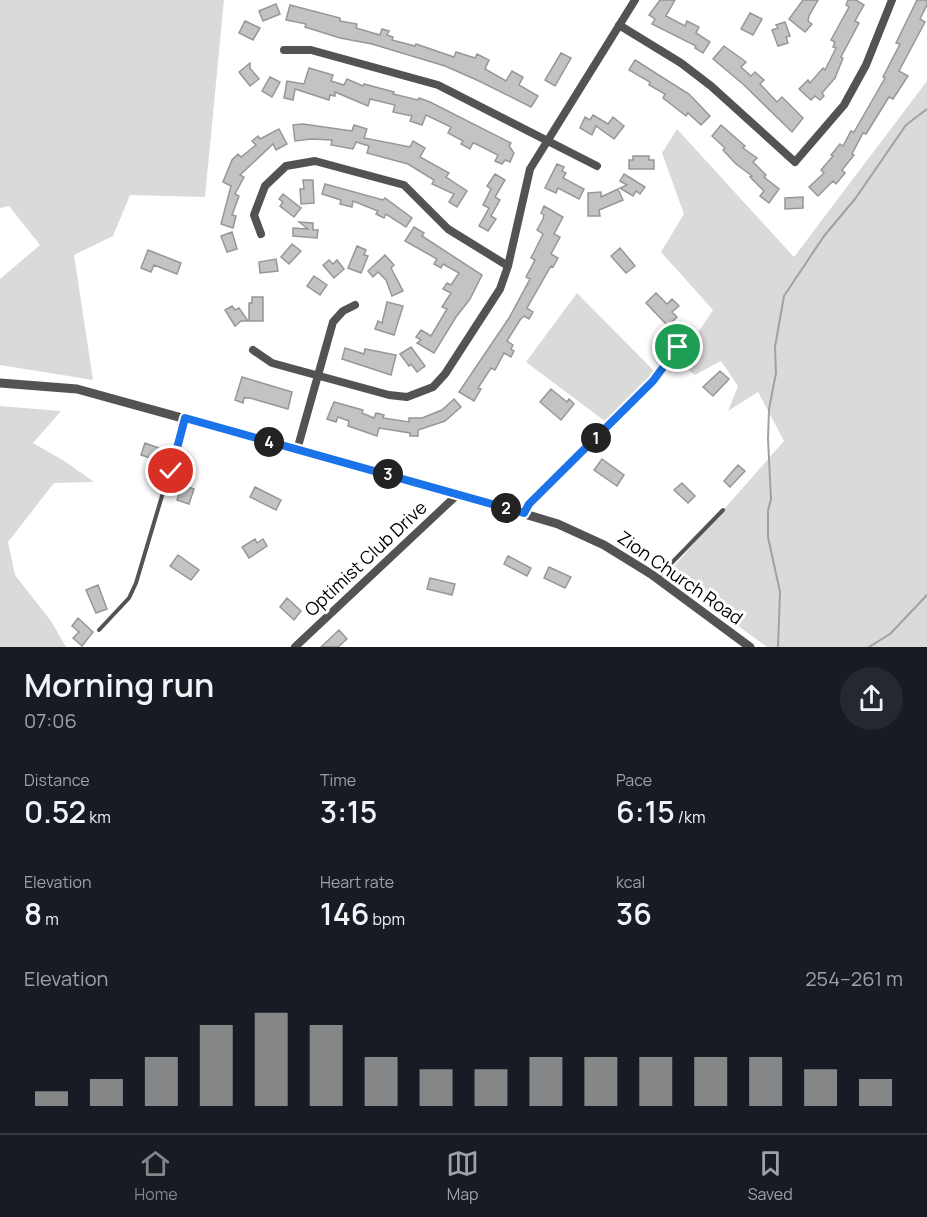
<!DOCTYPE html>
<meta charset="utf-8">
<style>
:root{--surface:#171b24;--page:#242831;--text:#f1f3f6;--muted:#9ea1a6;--line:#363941;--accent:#858687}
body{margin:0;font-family:Manrope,sans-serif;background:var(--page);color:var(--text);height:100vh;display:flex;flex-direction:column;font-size:22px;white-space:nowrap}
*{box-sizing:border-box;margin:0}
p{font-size:20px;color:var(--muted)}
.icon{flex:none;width:33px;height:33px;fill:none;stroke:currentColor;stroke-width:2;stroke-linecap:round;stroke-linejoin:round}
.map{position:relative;height:647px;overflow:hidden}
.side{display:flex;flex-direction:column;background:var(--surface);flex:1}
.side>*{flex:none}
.pin{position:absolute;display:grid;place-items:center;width:51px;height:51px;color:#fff;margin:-26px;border:3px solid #fff;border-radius:50%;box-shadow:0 2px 6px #0007}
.km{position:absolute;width:30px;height:30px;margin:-15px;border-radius:50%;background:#222;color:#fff;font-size:16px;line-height:30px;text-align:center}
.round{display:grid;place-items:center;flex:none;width:63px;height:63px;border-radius:32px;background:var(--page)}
.summary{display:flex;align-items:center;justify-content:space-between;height:102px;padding:0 24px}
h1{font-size:33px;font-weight:600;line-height:45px}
.metrics{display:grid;grid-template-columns:repeat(3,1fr);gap:9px;height:102px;padding:6px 24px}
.metrics div{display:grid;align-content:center}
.metrics b{font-size:30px;font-weight:600}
.metrics small{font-size:16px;font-weight:400}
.metrics p{font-size:16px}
.chart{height:168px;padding:12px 24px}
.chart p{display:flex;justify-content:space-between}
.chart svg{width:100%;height:108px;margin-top:6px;stroke:var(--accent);stroke-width:6}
.tab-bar{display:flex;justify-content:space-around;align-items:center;height:84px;border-top:2px solid var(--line);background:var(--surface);font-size:16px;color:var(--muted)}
.tab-bar a{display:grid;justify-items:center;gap:3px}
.tab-bar .current{color:var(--accent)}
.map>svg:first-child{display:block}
</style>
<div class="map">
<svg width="927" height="647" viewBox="0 0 927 647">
<rect width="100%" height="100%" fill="#fff"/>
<!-- green -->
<path fill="#dadada" d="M0,0H224L205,197L130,195L113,236L74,255L93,380L0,365V279L40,245L9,206L0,208Z
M927,81V647H767L667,574L784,441L758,392L728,411L738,386L721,361L695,375L678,362L713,310L661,252L684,214L662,153L677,129L794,257Z
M577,293L655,372L606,422L526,362Z
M0,406L61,411L33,443L66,462L94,482L54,483L8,542L15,575L51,621L66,647H0Z"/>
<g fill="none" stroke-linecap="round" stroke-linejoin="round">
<!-- stream -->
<path stroke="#a1a1a1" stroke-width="2" d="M778,646L780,592L768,537V511L771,499L768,439L769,409L776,373L775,347L784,296L824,236L855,199L906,125L927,109
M869,647L890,634L927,595"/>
</g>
<!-- building -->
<path fill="#c3c3c3" stroke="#979797" stroke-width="1.5" d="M660,0H675L666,16L685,26L687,21L699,27L696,33L710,42L703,53L695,48L696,46L652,24L655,19L649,15Z
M803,0H818L809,16L808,21L812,24L805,32L789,19Z
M848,0H856L864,5L855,21L859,23L841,57L843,58L835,78L822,93L824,96L820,100L815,96L811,100L799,89L808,80L810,83L823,68L825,70L836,48L833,47L835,42L831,40L849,7L846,5Z
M917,0H927V5L920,19L925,22L899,71L908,76L893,99L889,97L866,134L863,133L852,154L854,155L842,170L845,173L836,184L833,181L818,196L809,187L824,173L821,170L833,156L831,155L840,144L843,146L851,131L854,132L873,99L885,78L883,77L900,44L896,43Z
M276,4L280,14L263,21L259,11Z
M290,5L340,18V21L357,24L356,28L380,35L382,29L389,31L387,35L393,37L392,40L415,46L416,44L454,57L456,52L475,58L477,54L489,60L485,69L506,81L512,71L523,77L519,85L538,96L531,107L479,81L445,66L372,44L340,38L305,27L306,24L286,20Z
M750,13L762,19L753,35L741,29Z
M245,21L260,28L253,40L239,33Z
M785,22L790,36L786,37L788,43L778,46L772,30L778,28L776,25Z
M724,46L746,62L741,67L751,76L755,72L764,80L760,84L777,102L782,97L803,118L792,132L744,85L713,59Z
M561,53L571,58L555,86L545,80Z
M635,60L689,94L710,116L701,125L688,113L686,116L663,98L665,94L649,85L650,82L629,70Z
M250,63V68L259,79L250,86L239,72Z
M309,68L333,75L331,81L344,85L347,79L363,86L364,84L394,92L393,94L418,100L419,98L430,102L511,143L509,146L514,153L510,162L505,160L502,164L495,161L498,155L476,144L473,143L470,149L461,144L463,141L448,133L451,127L426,115L422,125L410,121L412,116L393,112L395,105L370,99L368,106L335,92V96L330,95L329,100L295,89L293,100L284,98L287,81L304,84Z
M270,77L280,82L272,97L262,91Z
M593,115L608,124L613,117L624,126L614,139L596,126L592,135L580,128L585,117L590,120Z
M303,124L352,131L354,125L367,129L364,138L410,147L413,141L425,148L420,157L449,173L446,177L467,191L457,207L449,202L454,194L432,184L434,180L408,164L367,153L369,146L356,142L353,149L331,145L332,140L311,139L295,141L293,125Z
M721,125L745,146L743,148L757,158L753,162L766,175L764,177L779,189L769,203L760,196L764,191L750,177L752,176L736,164L723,150L725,148L712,136Z
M279,129L287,144L276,150L273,144L240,175L244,177L235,194L239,196L232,215L236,216L233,228L221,224L231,186L223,182L232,160L238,154L241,157L256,145L252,141L258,136L260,139Z
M633,156H649V160H654V169H629V160H633Z
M557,164L564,167L562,171L566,173L563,178L584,189L579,199L558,188L556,193L545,188Z
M495,174L505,180L495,197L500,200L491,216L496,219L488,231L479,226L489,208L483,205L491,189L487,186Z
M624,174L645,187L640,194L636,191L633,196L620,188L627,185L620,181Z
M303,180H313L314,203L301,204L300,189H304Z
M325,184L383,200L385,198L412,218L406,227L386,214L384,218L376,214L378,211L353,201L352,207L340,204L341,200L322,194Z
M618,189L623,200L599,210L600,216H588V193L601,192V197Z
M283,194L301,208L294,217L280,206L283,202L279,199Z
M803,197V208L785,209V198Z
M544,206L563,217L554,234L560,237L551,254L558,258L553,267L551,266L527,308L533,312L529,319L524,316L520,320L507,341L513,345L511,349L514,351L511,357L504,353L495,370L491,368L478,388L481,389L474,401L459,392L509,318L530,279L526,277L535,260L531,258L543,234L537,230L543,219L544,215L541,213Z
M299,222L313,223V230H318L317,238L293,236V228L308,229Z
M414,227L424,233L422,236L482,275L470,299L456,317L434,353L417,343L421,340L416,337L421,330L431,336L447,309L442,307L451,293L443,289L447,283L451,285L459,273L443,264L441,268L434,264L437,259L405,241Z
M232,232L237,249L227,252L221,236Z
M292,244L301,251L289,264L281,257Z
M357,246L366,250L364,255L368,256L361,273L348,268Z
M620,248L635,266L626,273L611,256Z
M148,250L181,263L177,274L154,265L151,272L141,268Z
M385,255L394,265L391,268L403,291L392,296L386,280L378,272L373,277L368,271Z
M276,259L278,271L260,273L259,262Z
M329,260L333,264L337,260L344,269L334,278L323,265Z
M314,276L327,285L320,295L307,286Z
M656,293L667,304L672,299L679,306L672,312L677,317L668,326L646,303Z
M252,297H263V321H249V303H252Z
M387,302L403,306L394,335L375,329L378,321L382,323Z
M232,306L235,310L239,308L248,321H241L235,326L225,310Z
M411,347L425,366L417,372L411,364L409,366L400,354Z
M345,348L364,354L365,349L396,355L391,375L342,359Z
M720,371L729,379L713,396L703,387Z
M242,377L292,392L288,409L250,398H244L243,403L235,400Z
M551,389L567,402L569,399L574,404L561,420L540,402Z
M454,399L461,407L445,421L418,430V436H410V433L379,428L377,436L348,426L349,421L338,417L336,422L327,419L334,402L363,410L362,413L374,418L376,413L384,415L383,418L409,422V418H422L442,410Z
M145,443L164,450L160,461L141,455Z
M602,459L624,475L617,486L594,470Z
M738,465L745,471L730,487L724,481Z
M682,483L695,496L688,503L674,490Z
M182,485L194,489L189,504L177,500Z
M255,487L281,500L276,510L250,497Z
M255,539L257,543L263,539L267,546L249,558L242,547Z
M178,555L199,570L191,580L170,566Z
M508,556L531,568L527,576L504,564Z
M549,567L571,577L565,588L544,578Z
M430,578L455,584L452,595L427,589Z
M98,585L107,609L96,613L86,590Z
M287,598L301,611L294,620L280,607Z
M78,618L93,632L82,646L73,638L79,632L72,626Z
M339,630L347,639L338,647H321Z"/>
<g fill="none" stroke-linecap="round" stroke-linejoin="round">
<!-- service -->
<path stroke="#535353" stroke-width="4" d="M524,512L529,504L653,381L678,347
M657,578L723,510
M99,630L129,598L136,583L185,419"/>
<!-- minor -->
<path stroke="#535353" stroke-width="8" d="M619,25L681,63L711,86L795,162L844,105L866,65L892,0
M284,50H311L438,85L597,166
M261,234L254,215L265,186L286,166L315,161L404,185L448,229L508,266
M253,350L272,363L389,395L407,397L433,387L445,374L500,289L508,266L530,169L635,0
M297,450L333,322L343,311L355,305
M295,647L458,494"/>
<!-- tertiary -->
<path stroke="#535353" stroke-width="9" d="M0,383L77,389L458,494L558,524L604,545L651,574L750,647"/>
</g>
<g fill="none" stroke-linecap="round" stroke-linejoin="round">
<defs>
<path id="route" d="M171,471L185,418L524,513L529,504L653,381L678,347"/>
</defs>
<!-- route casing -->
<use href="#route" stroke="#fff" stroke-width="12"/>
<!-- route -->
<use href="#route" stroke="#1a73e8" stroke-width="8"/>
</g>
<g text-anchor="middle" stroke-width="6" stroke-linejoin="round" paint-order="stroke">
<!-- street labels -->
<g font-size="18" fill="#000" stroke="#fff">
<text transform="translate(366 559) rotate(-43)" y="6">Optimist Club Drive</text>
<text transform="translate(680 578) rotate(35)" y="6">Zion Church Road</text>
</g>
</g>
</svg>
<div class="pin" style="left:678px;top:347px;background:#1e9e55"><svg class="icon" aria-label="arrive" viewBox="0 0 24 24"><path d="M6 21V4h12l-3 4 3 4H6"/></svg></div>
<div class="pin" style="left:171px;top:471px;background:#d93025"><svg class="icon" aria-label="check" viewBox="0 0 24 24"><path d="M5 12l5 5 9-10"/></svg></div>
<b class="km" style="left:596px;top:438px">1</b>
<b class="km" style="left:506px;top:508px">2</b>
<b class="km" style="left:388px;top:474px">3</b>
<b class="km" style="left:269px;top:442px">4</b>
</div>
<section class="side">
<div class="summary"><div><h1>Morning run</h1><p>07:06</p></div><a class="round"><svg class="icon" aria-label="share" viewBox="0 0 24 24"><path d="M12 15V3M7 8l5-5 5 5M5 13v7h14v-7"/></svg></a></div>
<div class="metrics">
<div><p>Distance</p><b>0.52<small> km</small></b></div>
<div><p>Time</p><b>3:15</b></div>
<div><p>Pace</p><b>6:15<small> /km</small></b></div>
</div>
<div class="metrics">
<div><p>Elevation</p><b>8<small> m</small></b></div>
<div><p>Heart rate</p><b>146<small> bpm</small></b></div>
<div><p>kcal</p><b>36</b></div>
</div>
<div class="chart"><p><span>Elevation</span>254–261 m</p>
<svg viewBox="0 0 160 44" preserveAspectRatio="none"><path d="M5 44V38M15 44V33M25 44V24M35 44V11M45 44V6M55 44V11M65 44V24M75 44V29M85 44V29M95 44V24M105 44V24M115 44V24M125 44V24M135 44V24M145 44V29M155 44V33"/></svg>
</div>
</section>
<nav class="tab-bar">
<a class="current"><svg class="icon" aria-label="home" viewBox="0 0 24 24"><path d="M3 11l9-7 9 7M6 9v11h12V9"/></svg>Home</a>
<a><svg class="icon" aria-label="map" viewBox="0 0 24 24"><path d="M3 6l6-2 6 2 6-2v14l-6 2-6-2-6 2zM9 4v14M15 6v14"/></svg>Map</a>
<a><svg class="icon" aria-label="saved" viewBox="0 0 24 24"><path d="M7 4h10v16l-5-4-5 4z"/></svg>Saved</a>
</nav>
